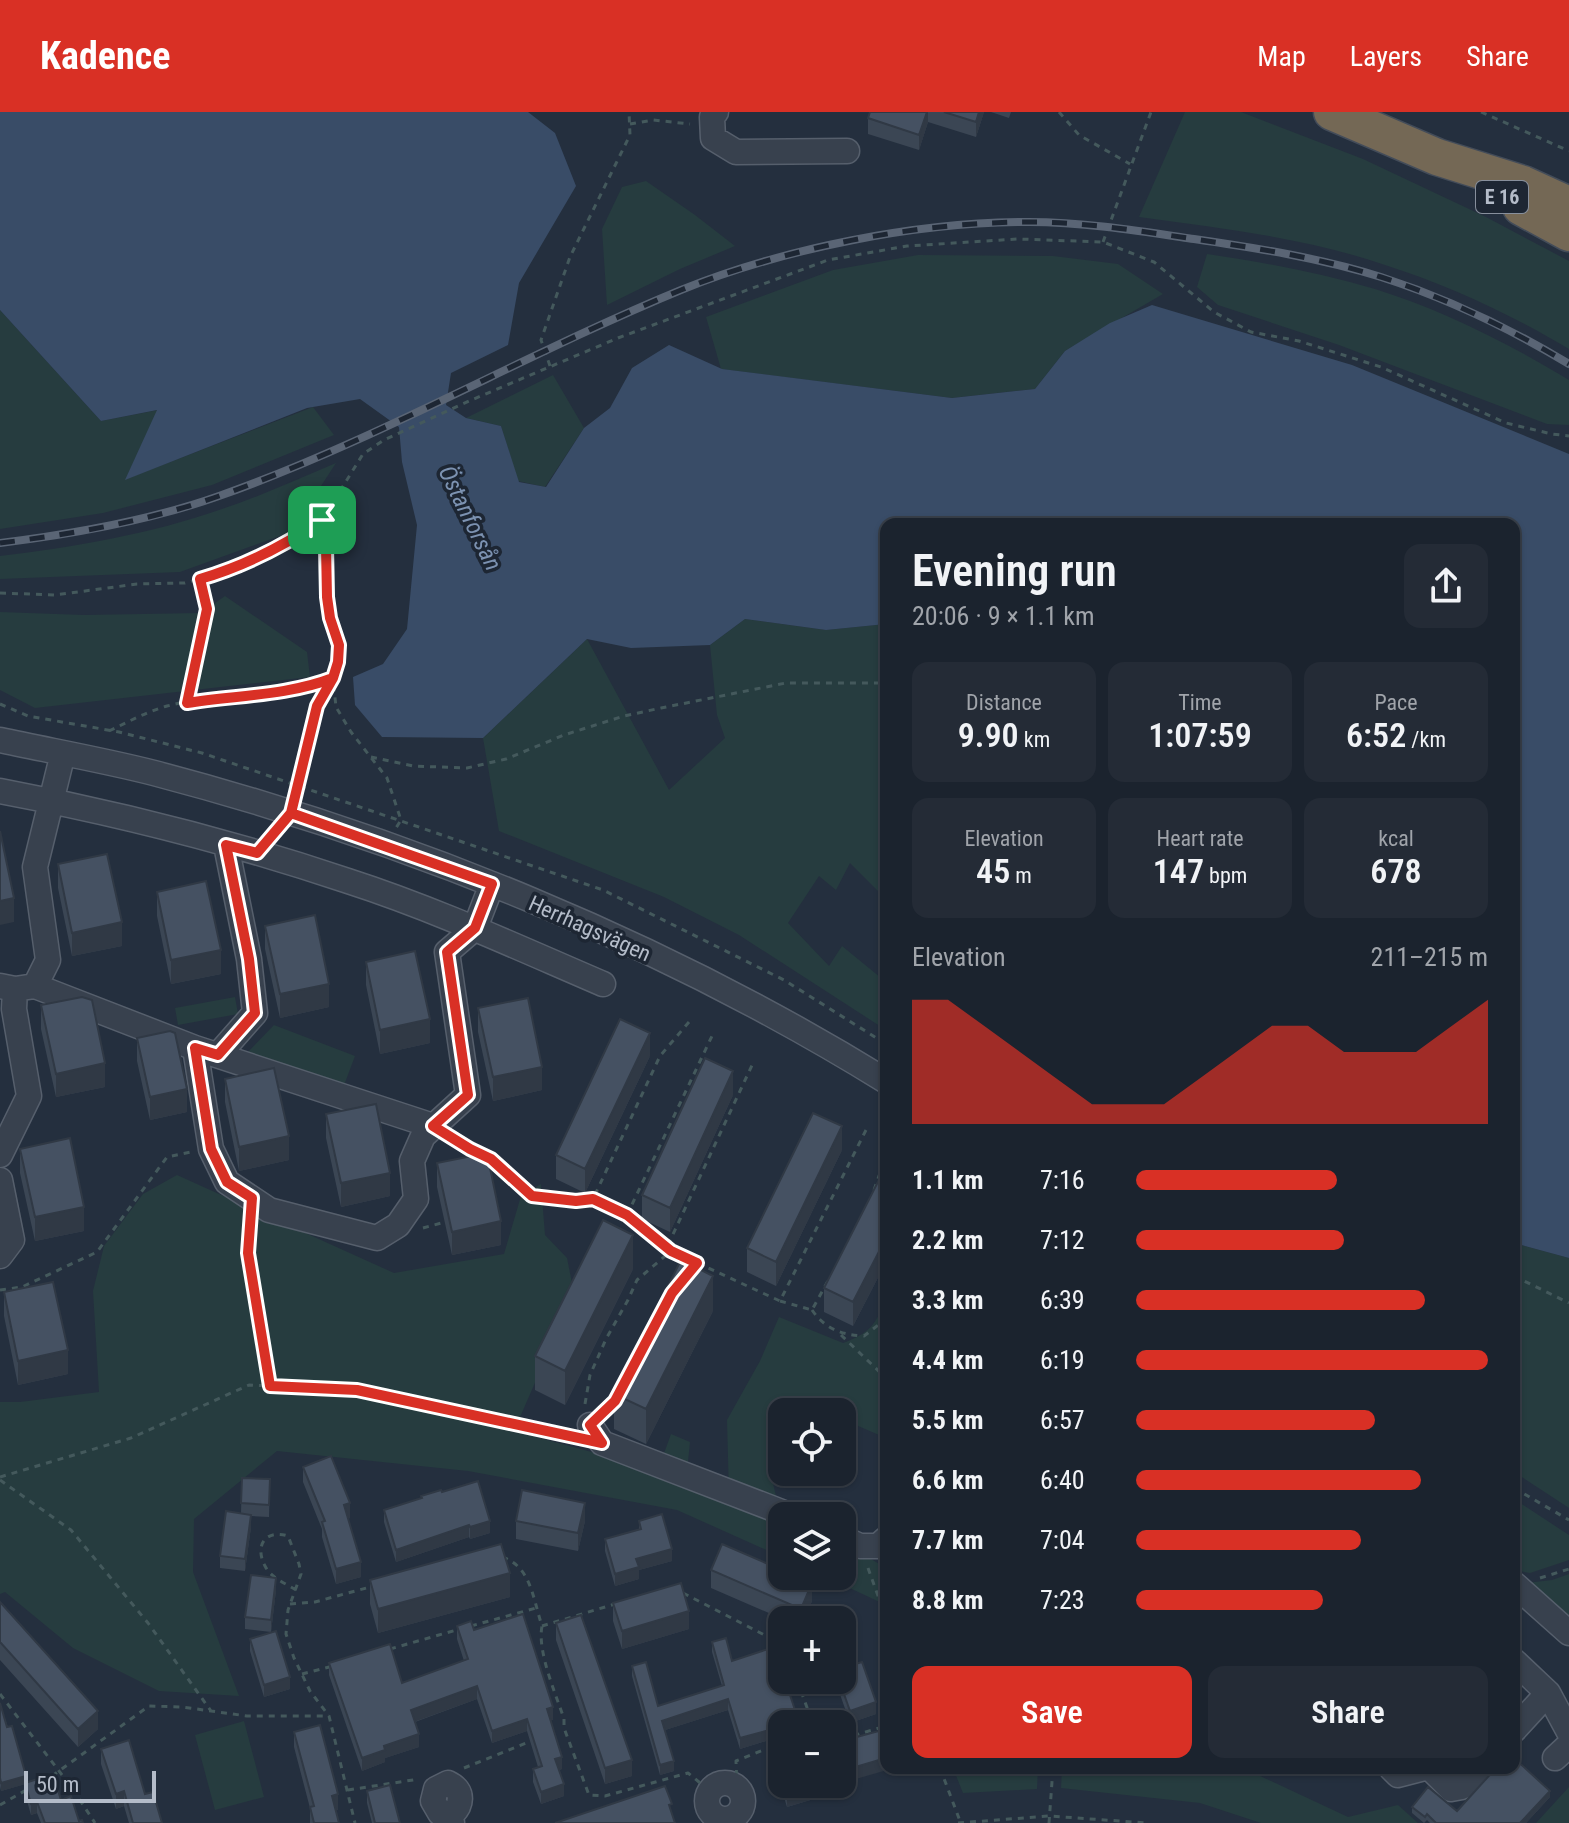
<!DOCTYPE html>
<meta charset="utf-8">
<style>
:root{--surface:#1b232e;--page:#242b36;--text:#f1f3f6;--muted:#a0a4aa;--line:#39404a;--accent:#d93025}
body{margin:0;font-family:"Roboto Condensed",sans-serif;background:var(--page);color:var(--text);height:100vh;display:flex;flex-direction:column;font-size:30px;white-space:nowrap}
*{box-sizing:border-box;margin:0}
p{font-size:26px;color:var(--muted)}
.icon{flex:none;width:44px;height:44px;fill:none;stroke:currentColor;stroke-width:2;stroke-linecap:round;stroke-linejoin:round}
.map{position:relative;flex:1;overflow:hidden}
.sheet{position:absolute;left:880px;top:406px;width:640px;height:1256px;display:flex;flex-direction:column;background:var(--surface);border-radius:16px;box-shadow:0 2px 6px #0004,0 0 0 2px var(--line)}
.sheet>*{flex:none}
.fabs{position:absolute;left:768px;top:1286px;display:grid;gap:16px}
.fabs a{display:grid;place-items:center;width:88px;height:88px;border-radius:16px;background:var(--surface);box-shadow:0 2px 6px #0004,0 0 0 2px var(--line);font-size:40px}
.scale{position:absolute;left:24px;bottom:20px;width:132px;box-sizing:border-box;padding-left:8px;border:4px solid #b4bcc9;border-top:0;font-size:22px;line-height:28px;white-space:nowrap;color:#b4bcc9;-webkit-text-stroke:6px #1d2633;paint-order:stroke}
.pin{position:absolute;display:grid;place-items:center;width:68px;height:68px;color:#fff;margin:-34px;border-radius:16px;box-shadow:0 4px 12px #0006}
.round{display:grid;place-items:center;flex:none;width:84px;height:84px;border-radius:16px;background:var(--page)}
.headline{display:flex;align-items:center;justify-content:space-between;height:136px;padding:0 32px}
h1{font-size:44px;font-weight:600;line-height:60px}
.metrics{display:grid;grid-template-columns:repeat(3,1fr);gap:12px;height:136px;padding:8px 32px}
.metrics div{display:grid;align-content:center;border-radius:16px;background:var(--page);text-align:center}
.metrics b{font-size:34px;font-weight:600}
.metrics small{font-size:22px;font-weight:400}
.metrics p{font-size:22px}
.chart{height:224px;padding:16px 32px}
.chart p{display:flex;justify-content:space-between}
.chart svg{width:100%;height:144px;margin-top:8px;fill:var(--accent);opacity:.7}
.primary-button{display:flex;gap:16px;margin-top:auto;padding:16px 32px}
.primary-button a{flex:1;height:92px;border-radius:16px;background:var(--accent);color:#fff;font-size:32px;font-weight:600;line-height:92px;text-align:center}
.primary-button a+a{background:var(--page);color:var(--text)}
ul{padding:0 32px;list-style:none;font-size:26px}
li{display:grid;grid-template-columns:128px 96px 1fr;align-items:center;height:60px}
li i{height:20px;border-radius:10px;background:var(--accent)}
header{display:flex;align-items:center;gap:48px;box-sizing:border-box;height:112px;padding:0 40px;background:var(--accent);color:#fff}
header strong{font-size:38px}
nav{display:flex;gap:44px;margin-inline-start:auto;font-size:28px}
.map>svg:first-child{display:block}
</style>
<header>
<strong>Kadence</strong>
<nav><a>Map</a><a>Layers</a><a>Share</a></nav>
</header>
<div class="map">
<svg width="1569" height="1711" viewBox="0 0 1569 1711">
<rect width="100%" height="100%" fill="#242f3e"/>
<!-- green -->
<path fill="#263c3f" d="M1185,0H1241L1363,47L1486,105L1569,149V237C1512,203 1448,173 1385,153C1307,126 1221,116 1139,105Z
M646,69L695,103L735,134L680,157L607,193L602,117L622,75Z
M1207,142C1263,150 1320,161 1375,177C1440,197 1510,232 1569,268V313L1547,312L1339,233L1218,193L1197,175Z
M918,143L1053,144L1118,152L1163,182L1065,239L1035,277L952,286L721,257L706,205L833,158Z
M0,198L101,309L158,298L126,367L313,295L334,323L212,373L103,401L0,417Z
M553,263L584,316L545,375L518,369L501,314L466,306Z
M336,351L291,420L180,460L0,467V444C74,435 151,422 222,397C261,384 298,367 336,351Z
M225,484L307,540L310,565L35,596L0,578V500L84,503L201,501Z
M745,507L826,518L886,512V787L850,751L836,778L819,764L788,811L829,854L842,834L886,870V918L739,823L664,785L499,719L483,626L587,527L669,678L725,626L717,603L710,533Z
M235,885L238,902L178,913L175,896Z
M274,913L355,944L343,976L247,941Z
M177,1063L394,1161L504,1142L521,1084L541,1072L545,1123L567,1146L574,1181L514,1319L658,1358L671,1322L690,1330L686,1369L729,1382L727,1308L760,1249L779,1205L843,1231C870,1221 875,1213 886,1188V1326L842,1307V1300H827L801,1288L786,1300H782L767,1346L776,1384L804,1404H782V1445L677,1398L468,1359L277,1339L194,1407L193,1460L239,1584L159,1579L73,1536L5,1480L0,1482V1290H20L99,1280L93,1179L104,1134L143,1082Z
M1514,1131L1569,1146V1396L1514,1360Z
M783,1360H818L809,1375Z
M1514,1387L1569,1423V1448L1530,1461L1514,1458Z
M842,1430L886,1456V1493L824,1464H842Z
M1569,1462V1511L1526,1471L1552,1468Z
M244,1609L264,1685L215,1698L195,1623Z
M953,1656H1038L1037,1677L963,1681Z
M1062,1656H1243L1348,1705L1398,1693L1418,1711H1261L1200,1691L1061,1676Z
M1569,1675V1711H1536Z"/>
<!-- water -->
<path fill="#394c67" d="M0,0H528L555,21L576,74L519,171L508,233L451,261L446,293L466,306L501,314L519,370L546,375L584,316L610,296L632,256L669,233L722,257L952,286L1035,277L1065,239L1110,211L1152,193L1352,253L1569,342V1146L1514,1131V412H886V512L826,518L745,507L710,533L631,536L587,527L483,626L382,625L355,593L353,565L383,552L407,517L417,413L402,350L399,315L360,287L307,296L125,368L157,298L101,309L0,198Z"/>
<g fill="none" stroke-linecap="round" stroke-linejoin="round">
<defs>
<path id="minor" d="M716,0L712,5L713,26L736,40L847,39
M0,628C51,639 103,648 154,661C409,728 661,830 886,969
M0,679C117,701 235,731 348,769C435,797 519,836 603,872
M0,874L15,877L35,874L48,848L35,755L63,641
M35,874L195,936L211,1037L227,1070L269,1098L377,1126L398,1113L416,1087L412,1049L423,1024L468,983L447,840L475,816L492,772
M195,936L433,1014
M218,943L255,901L249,847L226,733
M0,1043L29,984L14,897L15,877
M0,1068L12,1128L0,1144
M590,1313L602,1331L792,1404
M842,1426L860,1434H878L886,1427
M1514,1472L1569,1521
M1514,1549L1548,1581L1569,1620
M1514,1618L1548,1581
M1555,1646L1569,1633
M1391,1656L1398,1663L1425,1656
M1430,1656L1451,1677L1462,1675L1479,1656
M707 1689a18 18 0 1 1 36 0a18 18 0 1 1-36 0Z
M450,1704C462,1694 465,1679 448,1671L436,1677L433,1689L440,1701L450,1704L452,1711"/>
<path id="highway" d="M1332,0L1437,45L1523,72L1569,93
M1521,95L1569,121"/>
</defs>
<!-- minor casing -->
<use href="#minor" stroke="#565f6c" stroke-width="27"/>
<!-- highway casing -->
<use href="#highway" stroke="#434c59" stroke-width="39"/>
<!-- path -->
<path stroke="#44595c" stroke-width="3" stroke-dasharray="6 6" stroke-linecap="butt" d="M1059,0L1079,23L1130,52
M1481,0L1569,39
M630,12L653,8L690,12
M1103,130L1151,0
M550,254L541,228L570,145L630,23L629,0
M322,408L326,435L327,485L339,533L338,550L333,566L336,595L351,620L387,666L401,708L396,716
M0,481L55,483L137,472L185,471L228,459L286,433L322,408L363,342L384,328L469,289L618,226L828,148L907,134L1018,127L1103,130L1154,150L1214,200L1251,220L1299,229L1381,255L1506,311L1552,322L1569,324
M187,591L207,497L200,467
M0,592L28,604L119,620L202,641L603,778L784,868L886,932
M109,619C128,610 146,600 167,594C222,580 279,586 333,566
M371,645L413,654L467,656L506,647L564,623L624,604L661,596L786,571H886
M296,679L317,594L333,566
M689,910L660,944L593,1087L627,1103L712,924
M453,1027L491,1047L532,1084L576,1089L593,1087
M874,1078L886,1044
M629,1104L671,1139L780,1189L867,1016
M250,1110L248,1141L270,1272
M423,1116L445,1110
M668,1133L754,949
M1514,1164L1569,1191
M0,1178L22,1175L97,1140L167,1045L191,1040
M780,1189L812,1198L829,1167
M812,1198C825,1217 842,1223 864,1224L886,1207
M841,1223L886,1266
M585,1292L590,1263L606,1227L628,1188L637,1168L671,1139
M603,1300L615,1289
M0,1365L131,1326L249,1273L357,1278L574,1325
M0,1368L71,1418L148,1511L211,1599
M1514,1376L1569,1408
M502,1445C531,1454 533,1487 542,1514C537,1540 556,1582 564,1607V1616L589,1683L605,1684L688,1661L710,1679
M868,1456L886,1506
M1540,1466L1569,1457
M296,1478C285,1471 271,1466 265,1454C254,1433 266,1417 288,1424L299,1452L301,1462L288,1498L286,1522L294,1546L310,1579L329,1604L355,1711
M683,1481L782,1532
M290,1492L315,1490L370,1475
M471,1514L536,1496
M542,1514L615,1492
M390,1537L460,1517
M302,1562L333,1554
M797,1568L813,1612
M0,1582L72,1676L95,1711
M842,1627L886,1614
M464,1656L531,1629
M940,1656L960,1709
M52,1664L149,1594L182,1595L247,1604H329
M737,1676L736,1649L771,1635
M348,1678L419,1667
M0,1693L28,1677
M958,1711L1049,1704L1147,1711
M1049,1711L1053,1656"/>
<!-- minor -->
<use href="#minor" stroke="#38414e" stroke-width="24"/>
<!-- highway -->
<use href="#highway" stroke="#746855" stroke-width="36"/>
<defs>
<path id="rail" d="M0,431C73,422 149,409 219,384C378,328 525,242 681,178C785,136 917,110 1029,110C1085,110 1140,119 1194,127C1256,136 1321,146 1381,165C1446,186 1511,217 1569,252"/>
</defs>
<!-- rail casing -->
<use href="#rail" stroke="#5a6575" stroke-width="8"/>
<!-- rail -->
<use href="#rail" stroke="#1d2633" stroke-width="5" stroke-dasharray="15" stroke-linecap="butt"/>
</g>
<!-- wall -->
<path fill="#3b4654" d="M870,0H984L976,25L928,10L919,38L868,22V6Z
M991,0H1011L1009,6Z
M58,752L122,834L72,844L58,776Z
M157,780L221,862L171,872L157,804Z
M265,814L329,895L280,906L265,837Z
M366,850L430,931L380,942L366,873Z
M41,893L105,975L56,985L41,917Z
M478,896L542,978L493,989L478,920Z
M137,926L187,1000L150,1008L137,949Z
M650,944L585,1081L556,1067V1043Z
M225,967L289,1048L239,1059L225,990Z
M733,983L670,1120L642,1107V1083Z
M326,1002L390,1084L341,1095L326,1026Z
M20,1037L84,1119L35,1129L20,1061Z
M842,1038L776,1174L747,1160V1136Z
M437,1051L501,1133L452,1143L437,1075Z
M886,1054V1150L853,1214L824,1200V1176Z
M633,1157L565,1293L535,1278V1244Z
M4,1180L68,1262L18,1273L4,1204Z
M713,1199L646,1332L614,1317V1282Z
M303,1355L350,1406L348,1407L361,1465L336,1472L322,1425V1417L303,1370Z
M242,1366L270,1367L269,1405L251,1404V1415L245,1459L220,1456V1444L241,1401Z
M442,1380L490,1421L470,1427L469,1425L396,1450L384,1410V1398L421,1386V1384Z
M516,1409H585L578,1439L516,1427Z
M639,1409L672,1449L639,1458V1467L615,1474L605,1439V1427L639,1417Z
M711,1458L812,1489L804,1508H785L711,1476Z
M370,1468L510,1485L378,1521L370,1492Z
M276,1478L271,1520L245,1517V1505Z
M0,1490L98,1617L78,1635L0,1548Z
M613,1491L689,1517L622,1537L613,1509Z
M556,1511L632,1664L605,1672L556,1528Z
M457,1514L474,1518L553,1608H551L562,1657L559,1658L564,1684L541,1692L533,1670V1657L538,1655L527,1619L492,1631L477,1587L415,1610L419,1635L385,1646V1650L362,1659L329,1563V1551L402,1571L464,1549L457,1527Z
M250,1527L290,1577L264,1585L250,1539Z
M712,1530L732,1549L782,1612V1634L769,1639L766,1629L740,1637L728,1598L665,1618L674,1659L660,1663L632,1564V1554L658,1594L722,1574L712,1540Z
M852,1553L876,1602L850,1611L835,1568H842Z
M0,1591L26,1671L61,1688L79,1709L83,1711H41L37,1701L31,1703L25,1682V1672L1,1679L0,1674Z
M294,1620L338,1698H336L339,1711H310V1696L294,1635Z
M101,1637L145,1682L162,1711H129L124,1694L116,1697L101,1652Z
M782,1647V1672H816L817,1686L787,1695L776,1660V1649Z
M367,1679L400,1711H372L367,1691Z
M1550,1685L1526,1711H1430L1427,1708L1424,1711L1412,1701V1695L1457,1699Z"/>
<!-- shaded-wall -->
<path fill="#303945" d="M927,0H928V10L919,38V23Z
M979,0H984L976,25V10Z
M14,786V810L0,813V789Z
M122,810V834L72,844V821Z
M221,838V862L171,872V848Z
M329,872V895L280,906V882Z
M430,907V931L380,942V918Z
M650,921V944L585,1081V1057Z
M105,951V975L56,985V962Z
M542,955V978L493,989V965Z
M733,959V983L670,1120V1096Z
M187,977V1000L150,1008V985Z
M842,1014V1038L776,1174V1150Z
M289,1024V1048L239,1059V1035Z
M390,1061V1084L341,1095V1071Z
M84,1095V1119L35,1129V1105Z
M501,1109V1133L452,1143V1120Z
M633,1123V1157L565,1293V1259Z
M886,1126V1150L853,1214V1190Z
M713,1164V1199L646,1332V1297Z
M68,1238V1262L18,1273V1249Z
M350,1391V1406L344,1408V1393Z
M585,1391V1409L578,1439V1421Z
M251,1403V1415L245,1459V1447Z
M490,1409V1421L470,1427V1415Z
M469,1413V1425L396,1450V1438Z
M672,1437V1449L639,1458V1467L615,1474V1462L636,1447Z
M361,1450V1465L336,1472V1457Z
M510,1461V1485L378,1521V1497Z
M276,1466V1478L271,1520V1508Z
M812,1471V1489L804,1508H801V1497Z
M689,1499V1517L622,1537V1519Z
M290,1565V1577L264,1585V1573Z
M477,1574V1587L411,1611V1598Z
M728,1587V1598L662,1619V1609Z
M876,1590V1602L850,1611V1599Z
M553,1595V1608L547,1609V1597Z
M98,1599V1617L78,1635V1617Z
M527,1607V1619L492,1631V1619Z
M766,1619V1629L740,1637V1626Z
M419,1622V1635L385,1646V1650L362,1659V1646L384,1634Z
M782,1624V1634L769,1639V1628Z
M562,1645V1657L555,1659V1647Z
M886,1646V1656H894L842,1671V1659Z
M632,1648V1664L605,1672V1656Z
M674,1649V1659L660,1663V1653Z
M26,1664V1672L1,1679V1671Z
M564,1672V1684L541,1692V1680Z
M817,1674V1686L787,1695V1683Z
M124,1679V1694L116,1697V1682Z
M1550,1679V1685L1526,1711H1520Z
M338,1682V1698L332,1699V1684Z
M37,1690V1701L31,1703V1692Z"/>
<!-- building -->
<path fill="#455162" stroke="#303945" stroke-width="2" d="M870,0H927L919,23L868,6Z
M944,0H979L976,10Z
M0,719L14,786L0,789Z
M107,742L122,810L72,821L58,752Z
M206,769L221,838L171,848L157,780Z
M315,803L329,872L280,882L265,814Z
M415,839L430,907L380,918L366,850Z
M82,885L92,888L105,951L56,962L41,893Z
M528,886L542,955L493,965L478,896Z
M620,907L650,921L585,1057L556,1043Z
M170,919L175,921L187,977L150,985L137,926Z
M705,946L733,959L670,1096L642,1083Z
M274,956L289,1024L239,1035L225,967Z
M376,992L390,1061L341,1071L326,1002Z
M813,1001L842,1014L776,1150L747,1136Z
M70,1026L84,1095L35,1105L20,1037Z
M487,1041L501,1109L452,1120L437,1051Z
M886,1054V1126L853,1190L824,1176Z
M603,1108L633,1123L565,1259L535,1244Z
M681,1148L713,1164L646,1297L614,1282Z
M53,1170L68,1238L18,1249L4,1180Z
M331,1344L350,1391L344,1393L361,1450L336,1457L322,1410L325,1409L303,1355Z
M242,1366L270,1367L269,1393L241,1391Z
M478,1369L490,1409L470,1415L469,1413L396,1438L384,1398L422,1386L421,1384L441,1378L442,1380Z
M522,1378L585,1391L578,1421L516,1409Z
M226,1399L251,1403L245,1447L220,1444Z
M662,1402L672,1437L636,1447L639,1455L615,1462L605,1427L641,1417L639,1409Z
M501,1432L510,1461L378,1497L370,1468Z
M722,1432L782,1458V1464H795L812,1471L801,1497L711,1458Z
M251,1463L276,1466L271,1508L245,1505Z
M681,1471L689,1499L622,1519L613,1491Z
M0,1490L98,1599L78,1617L0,1530Z
M834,1498L837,1508H812L811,1505Z
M523,1502L553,1595L547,1597L562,1645L555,1647L564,1672L541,1680L533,1657L542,1654L527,1607L492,1619L477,1574L411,1598L419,1622L384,1634L385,1638L362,1646L329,1551L390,1532L402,1571L468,1547L457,1514L471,1509L474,1518Z
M581,1503L632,1648L605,1656L556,1511Z
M276,1519L290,1565L264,1573L250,1527Z
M842,1522L852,1553L862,1550L876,1590L850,1599L839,1568H842Z
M726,1526L732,1549L774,1535L782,1559V1568H785L797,1604L794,1605L796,1612H782V1624L769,1628L766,1619L740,1626L728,1587L662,1609L674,1649L660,1653L632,1554L646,1550L658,1594L724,1573L712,1530Z
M0,1591L7,1615L12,1614L26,1664L1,1671L0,1666Z
M320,1613L338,1682L332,1684L339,1711H314L310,1695L314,1694L294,1620Z
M886,1617V1646L842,1659V1629Z
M129,1628L145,1682L153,1680L162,1711H133L124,1679L116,1682L101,1637Z
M1514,1646L1550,1679L1520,1711H1436L1427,1702L1425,1705L1412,1695L1428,1675L1457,1699L1496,1656H1514Z
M782,1647V1667L776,1649Z
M53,1662L61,1688L71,1684L79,1709L82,1708L83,1711H45L37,1690L31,1692L25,1671Z
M783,1672H816L817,1674L787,1683Z
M390,1673L400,1711H375L367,1679Z
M665,1674L672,1692L669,1693L675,1711H555Z"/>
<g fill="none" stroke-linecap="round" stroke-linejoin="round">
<defs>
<path id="route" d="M322,408L326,435L327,485L330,506L339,533L338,550L333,566L317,594L291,701L257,741L226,733L249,847L255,901L218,943L195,936L211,1037L227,1070L252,1086L248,1141L270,1274L357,1278L602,1331L590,1313L615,1289L672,1181L697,1151L671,1139L627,1103L593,1087L576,1089L532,1084L491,1047L470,1037L433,1014L468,983L447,840L475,816L492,772L291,701L317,594L333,566C286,584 236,583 187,591L207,497L200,467C245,454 284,434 322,408"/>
</defs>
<!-- route casing -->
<use href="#route" stroke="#fff" stroke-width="16"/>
<!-- route -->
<use href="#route" stroke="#d93025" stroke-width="10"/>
</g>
<g text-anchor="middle" stroke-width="7" stroke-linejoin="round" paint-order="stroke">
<!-- shield labels -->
<rect fill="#1d2633" stroke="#878f9c" stroke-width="2" x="1476" y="69" width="52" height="32" rx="6"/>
<g font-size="20" font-weight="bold" fill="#b4bcc9">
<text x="1502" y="92">E 16</text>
</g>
<!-- street labels -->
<g font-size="22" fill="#b4bcc9" stroke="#1d2633">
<text transform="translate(590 816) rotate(24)" y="8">Herrhagsvägen</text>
</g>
<!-- water labels -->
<g font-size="24" font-style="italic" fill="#7c92b1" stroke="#1d2633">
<text transform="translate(470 406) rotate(64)" y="8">Östanforsån</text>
</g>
</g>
</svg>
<div class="fabs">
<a><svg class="icon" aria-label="locate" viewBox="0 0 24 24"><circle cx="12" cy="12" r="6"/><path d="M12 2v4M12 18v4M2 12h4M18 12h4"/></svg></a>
<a><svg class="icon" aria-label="layers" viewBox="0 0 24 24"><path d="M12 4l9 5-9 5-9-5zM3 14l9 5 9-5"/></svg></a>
<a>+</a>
<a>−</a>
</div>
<div class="scale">50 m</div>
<div class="pin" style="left:322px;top:408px;background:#1e9e55"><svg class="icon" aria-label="arrive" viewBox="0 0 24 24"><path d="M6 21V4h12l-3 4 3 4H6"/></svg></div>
<section class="sheet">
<div class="headline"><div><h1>Evening run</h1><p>20:06 · 9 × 1.1 km</p></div><a class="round"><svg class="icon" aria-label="share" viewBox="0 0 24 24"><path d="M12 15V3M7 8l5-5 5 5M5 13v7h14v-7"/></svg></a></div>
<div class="metrics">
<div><p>Distance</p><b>9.90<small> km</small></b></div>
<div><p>Time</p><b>1:07:59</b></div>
<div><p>Pace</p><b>6:52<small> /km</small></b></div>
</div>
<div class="metrics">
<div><p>Elevation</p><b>45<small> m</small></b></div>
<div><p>Heart rate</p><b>147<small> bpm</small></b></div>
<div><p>kcal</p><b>678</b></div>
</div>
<div class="chart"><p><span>Elevation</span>211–215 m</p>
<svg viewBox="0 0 160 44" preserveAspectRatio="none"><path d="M0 44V6L10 6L20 14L30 22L40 30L50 38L60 38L70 38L80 30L90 22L100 14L110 14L120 22L130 22L140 22L150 14L160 6V44z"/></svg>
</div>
<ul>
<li><b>1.1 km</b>7:16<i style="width:57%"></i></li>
<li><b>2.2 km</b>7:12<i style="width:59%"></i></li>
<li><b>3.3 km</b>6:39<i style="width:82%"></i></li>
<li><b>4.4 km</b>6:19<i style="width:100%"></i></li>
<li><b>5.5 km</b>6:57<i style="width:68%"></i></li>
<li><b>6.6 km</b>6:40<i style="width:81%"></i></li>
<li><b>7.7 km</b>7:04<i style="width:64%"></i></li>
<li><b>8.8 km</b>7:23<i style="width:53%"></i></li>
</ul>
<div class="primary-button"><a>Save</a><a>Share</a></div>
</section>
</div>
